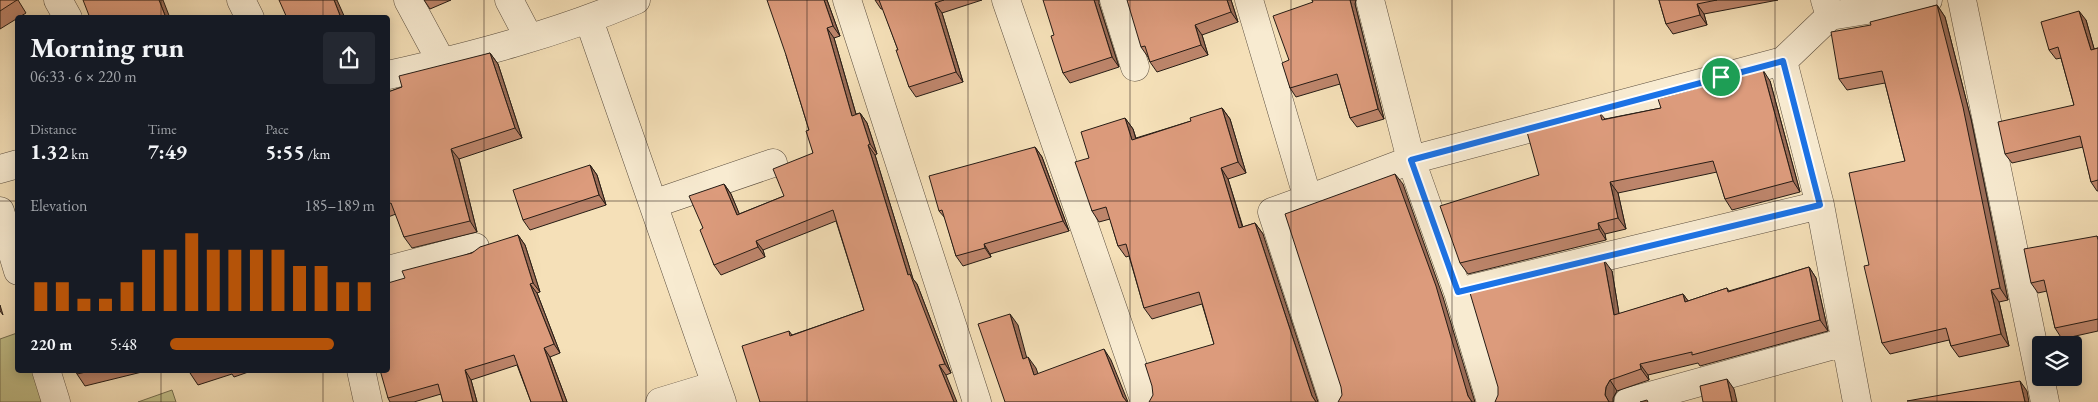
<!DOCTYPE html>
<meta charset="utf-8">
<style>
:root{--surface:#171b24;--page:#242831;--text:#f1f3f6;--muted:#9ea1a6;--accent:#b45309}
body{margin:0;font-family:"EB Garamond",serif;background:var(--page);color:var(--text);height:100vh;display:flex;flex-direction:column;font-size:19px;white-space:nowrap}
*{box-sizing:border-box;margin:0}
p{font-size:16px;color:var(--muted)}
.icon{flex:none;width:28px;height:28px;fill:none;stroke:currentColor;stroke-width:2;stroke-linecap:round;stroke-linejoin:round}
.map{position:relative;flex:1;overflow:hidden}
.details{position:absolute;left:15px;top:15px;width:375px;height:358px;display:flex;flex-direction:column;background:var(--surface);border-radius:5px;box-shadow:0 2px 12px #0003}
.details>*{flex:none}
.fabs{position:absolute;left:2032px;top:336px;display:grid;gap:10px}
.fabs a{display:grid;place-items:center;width:50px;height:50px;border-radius:5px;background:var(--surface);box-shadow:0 2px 12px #0003;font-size:25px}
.pin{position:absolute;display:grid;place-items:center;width:42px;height:42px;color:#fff;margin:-21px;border:2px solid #fff;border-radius:50%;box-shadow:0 1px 5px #0007}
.round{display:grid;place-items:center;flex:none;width:52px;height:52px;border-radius:5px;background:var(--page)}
.headline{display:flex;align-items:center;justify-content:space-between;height:85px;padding:0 15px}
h1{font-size:28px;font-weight:700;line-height:38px}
.metrics{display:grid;grid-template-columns:repeat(3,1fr);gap:8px;height:85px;padding:5px 15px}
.metrics div{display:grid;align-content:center}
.metrics b{font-size:21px;font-weight:700}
.metrics small{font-size:14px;font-weight:400}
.metrics p{font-size:14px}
.chart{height:140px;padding:10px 15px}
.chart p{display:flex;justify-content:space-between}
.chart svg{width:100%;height:90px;margin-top:5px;stroke:var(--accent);stroke-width:6}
ul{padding:0 15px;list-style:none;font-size:16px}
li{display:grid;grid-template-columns:80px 60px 1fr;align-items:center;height:38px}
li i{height:12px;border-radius:6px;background:var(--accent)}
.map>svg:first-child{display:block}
</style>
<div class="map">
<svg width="2098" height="402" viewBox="0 0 2098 402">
<rect width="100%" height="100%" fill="#f5e0b8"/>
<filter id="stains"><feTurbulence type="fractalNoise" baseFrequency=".004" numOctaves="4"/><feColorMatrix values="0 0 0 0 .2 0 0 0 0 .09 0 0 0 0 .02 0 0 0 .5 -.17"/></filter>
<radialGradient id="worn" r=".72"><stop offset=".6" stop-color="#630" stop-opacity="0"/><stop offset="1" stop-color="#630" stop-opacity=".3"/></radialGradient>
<!-- green -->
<path fill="#c2c08a" stroke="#746e50" d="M17,333L18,370H37L48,402H0V339Z
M172,390L176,402H138Z"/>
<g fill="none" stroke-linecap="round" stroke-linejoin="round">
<defs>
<path id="minor" d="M58,0L68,18
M241,0L250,18
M408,0L442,63
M509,0L529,38
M847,0L977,402
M1006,0L1145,402
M1114,0L1135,67
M1249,0L1308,199L1272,212L1334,402
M1370,0L1411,160L1458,292L1491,402
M1825,0L1830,16L1928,0
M1962,0L2045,402
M1830,16L1783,61L1820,205L1857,402
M589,20L722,402
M388,75C472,56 556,34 636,0
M0,169L18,164
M1308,199L1411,160L1783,61
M653,204L773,163
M0,211L18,271
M388,270L475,247
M1458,292L1820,205
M46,370L56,402
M361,370L368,402
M660,402L716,385
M1628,402L1845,342"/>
</defs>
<!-- minor casing -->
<use href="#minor" stroke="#5a4d3e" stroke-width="29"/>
<!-- minor -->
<use href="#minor" stroke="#f8ebd1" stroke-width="28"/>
</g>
<!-- wall -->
<path fill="#bd856b" stroke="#261c15" d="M0,0H18L26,13L0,29Z
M424,0H451L430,9Z
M827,0L840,36L834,38L856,114L860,113L867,123L877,154L875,155L913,279L917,284L951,373L946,375L760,402L789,331L792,335L864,310L836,221L763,250L765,257L721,275L714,265L703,228L724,184L731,194L739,214L784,196L813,153L809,130L786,55Z
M875,0H982L942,13L963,82L916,97L909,87L898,50L883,9H881Z
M1231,0L1238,22L1202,35L1208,55L1157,72L1150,62L1148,57L1141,47Z
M1312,0H1356L1355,4L1384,119L1357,127L1350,118L1340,84L1296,97L1290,88L1289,60L1313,2Z
M1659,0H1778L1704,14L1707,25L1673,34L1666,24Z
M1099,4L1119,67L1070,83L1063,73L1054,35Z
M1937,5L1945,17L1971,119L2008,300L1999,302L2009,346L1959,357L1951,346L1949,340L1890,354L1882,343L1869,265L1905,161L1885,83L1847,90L1839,79L1871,25Z
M2086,20L2094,49L2098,48V191H2097L2091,182L2083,147L2012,163L2005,154L2074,105L2061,58L2056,59L2049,50Z
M490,53L498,64L522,138L459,159L477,232L412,248L404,237L396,214L388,217V92L402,87Z
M1770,81L1800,192L1732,210L1725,199L1717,172L1618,193L1626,229L1605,234L1606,240L1468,274L1460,263L1539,175L1600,113L1605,119L1661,108Z
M1222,108L1230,119L1246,173L1228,179L1243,227L1255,223L1263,234L1214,344L1202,304L1152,319L1144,308L1129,256L1126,257L1118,246L1110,219L1099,222L1092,211L1089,158L1125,118L1133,129L1136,138L1191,121Z
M1035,147L1042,157L1069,231L990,254L991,257L963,266L956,256L945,218L939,211Z
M590,165L597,175L606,205L530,230L523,220Z
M518,235L525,245L540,292L537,293L560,353L550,357L567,402H531L517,365L471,380L477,402H443L441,394L414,402H390L388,398L405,278Z
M2097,236L2098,237V331L2062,339L2055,328L2047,291L2038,293L2031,283Z
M1809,267L1816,278L1828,331L1700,366L1698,363L1648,375L1649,380L1617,391L1613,398V402H1495L1612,271L1619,314L1683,294L1688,301L1727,288L1729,291Z
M76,370H150L85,386L77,374Z
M189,370H254L234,377L232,374L198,385L190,373Z"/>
<!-- shaded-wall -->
<path fill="#9a6c57" stroke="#261c15" d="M159,0H163L170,18H166Z
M334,0H337L345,18H341Z
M824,0H827L840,36L833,26Z
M1094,0H1099V4L1119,67L1112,57Z
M1227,0H1231L1238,22L1231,12Z
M1350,0H1356L1355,4L1384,119L1378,109Z
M935,3L942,13L963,82L956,72Z
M1697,4L1704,14L1707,25L1700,15Z
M1937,5L1945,17L1971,119L2008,300L2000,288Z
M2079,11L2086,20L2097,59L2091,50Z
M1195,25L1202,35L1208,55L1201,45Z
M827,28L834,38L859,125L852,116Z
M490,53L498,64L522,138L515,128Z
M1763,70L1770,81L1800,192L1793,181Z
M1222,108L1230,119L1246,173L1238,162Z
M860,113L867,123L877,154L870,144Z
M1125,118L1133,129L1139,150L1132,140Z
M868,145L875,155L913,279L917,284L951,373L945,364L908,275Z
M1035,147L1042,157L1069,231L1063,221Z
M451,149L459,159L477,232L470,221Z
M590,165L597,175L606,205L599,195Z
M1221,168L1228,179L1246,239L1239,228Z
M1395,174L1403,184L1443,297L1475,402H1472L1468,396Z
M1610,182L1618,193L1626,229L1618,218Z
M724,184L731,194L744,225L737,215Z
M1255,223L1263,234L1318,402H1316L1312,396Z
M1598,223L1605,234L1606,240L1599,229Z
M518,235L525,245L540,292L533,283Z
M756,241L763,250L765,257L758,247Z
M984,244L990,254L991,257L985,248Z
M1604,260L1612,271L1621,326L1614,315Z
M1809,267L1816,278L1828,331L1820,320Z
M530,284L537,293L560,353L554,344Z
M1991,290L1999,302L2009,346L2001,334Z
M1683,294L1691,305L1685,302Z
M0,305L3,315L0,311Z
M1010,314L1018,325L1030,370L1023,359Z
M544,348L550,357L567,402H563Z
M1104,349L1111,360L1128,402H1127L1123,397Z
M1028,357L1036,368L1042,385L1034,375Z
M1640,364L1648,375L1649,380L1641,369Z
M939,365L946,375L957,402H954Z
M465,370L471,380L477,402H473Z
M1727,379L1734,389L1737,402H1732Z
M1610,380L1617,391L1613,398V402H1609L1605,395L1606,387Z
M2020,381L2027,391L2029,402H2025Z"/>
<!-- building -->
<path fill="#dc9b7c" stroke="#261c15" d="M0,0H17L0,11Z
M83,0H159L166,18H90Z
M279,0H334L341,18H287Z
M767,0H824L833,26L827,28L852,116L860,113L870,144L868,145L908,275L910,274L944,362L945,364L939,365L954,402H760L742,346L789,331L790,336L864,310L833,210L756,241L758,247L714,265L700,230L703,228L689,196L724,184L737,215L784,196L773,169L813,153L806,131L809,130L786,55Z
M879,0H944L935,3L956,72L909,87L896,50H898Z
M1043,0H1094L1112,57L1063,73L1051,36L1054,35Z
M1127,0H1227L1231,12L1195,25L1201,45L1150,62L1145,46L1141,47Z
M1312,0H1350L1378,109L1350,118L1337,74L1290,88L1282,63L1289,60L1273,16L1313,2Z
M1659,0H1717L1697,4L1700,15L1666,24Z
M1937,5L1963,107L2000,288L1991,290L2001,334L1951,346L1946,328L1882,343L1864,266L1869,265L1849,173L1905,161L1882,71L1839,79L1831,32L1871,25L1870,22Z
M2079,11L2091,50L2098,48V180L2091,182L2080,136L2005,154L1998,122L2074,105L2058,47L2049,50L2041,22Z
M490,53L515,128L451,149L470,221L404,237L391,203L388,204V92L402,87L399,76Z
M1763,70L1793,181L1725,199L1713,161L1610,182L1618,218L1598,223L1599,229L1460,263L1440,206L1539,175L1527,132L1600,113L1602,120L1661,108L1658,99Z
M1222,108L1238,162L1221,168L1239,228L1255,223L1312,396L1316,402H1149L1153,395L1152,386L1145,364L1214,344L1199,292L1144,308L1126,244L1118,246L1106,207L1092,211L1075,162L1089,158L1081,132L1125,118L1132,140L1191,121L1190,118Z
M1035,147L1063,221L984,244L985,248L956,256L942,210L939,211L929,176Z
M590,165L599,195L523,220L513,190Z
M1395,174L1436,286L1468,396L1472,402H1338L1342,395L1341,387L1285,214Z
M518,235L533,283L530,284L554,344L544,348L563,402H531L514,355L465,370L473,402H443L438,384L388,398L380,370H388V283L405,278L402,271L472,253L480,247Z
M2097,236L2098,240V319L2055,328L2044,280L2031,283L2024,249Z
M1604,260L1614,315L1683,294L1685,302L1727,288L1728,292L1809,267L1820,320L1692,355V352L1640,364L1641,369L1610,380L1606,387L1605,395L1609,402H1495L1498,395V387L1470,293Z
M1010,314L1023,359L1028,357L1034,375L1104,349L1123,397L1127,402H1005L978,324Z
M76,370H95L77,374Z
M189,370H201L190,373Z
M1727,379L1732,402H1703L1700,386Z
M2020,381L2025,402L1907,401Z
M1647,400L1648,402H1640Z"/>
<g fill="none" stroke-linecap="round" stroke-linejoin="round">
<defs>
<path id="route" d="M1783,61L1820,205L1458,292L1411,160Z"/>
</defs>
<!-- route casing -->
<use href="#route" stroke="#fff" stroke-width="10"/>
<!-- route -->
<use href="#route" stroke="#1a73e8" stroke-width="6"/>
</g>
<!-- grid -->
<path fill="none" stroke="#261c15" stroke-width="1" stroke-opacity="0.55" d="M161,0V18M323,0V18M484,0V402M646,0V402M807,0V402M968,0V402M1130,0V402M1291,0V402M1452,0V402M1614,0V402M1775,0V402M1937,0V402M0,201H18M388,201H2098M161,370V402M323,370V402"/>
<rect width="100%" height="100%" filter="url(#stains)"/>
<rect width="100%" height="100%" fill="url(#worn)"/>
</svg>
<div class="fabs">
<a><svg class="icon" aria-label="layers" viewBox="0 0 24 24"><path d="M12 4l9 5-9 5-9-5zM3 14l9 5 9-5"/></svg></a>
</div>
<div class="pin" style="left:1721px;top:77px;background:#1e9e55"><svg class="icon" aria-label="arrive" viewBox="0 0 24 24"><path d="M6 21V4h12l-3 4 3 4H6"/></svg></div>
<section class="details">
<div class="headline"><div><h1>Morning run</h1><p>06:33 · 6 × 220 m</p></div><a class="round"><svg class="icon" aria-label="share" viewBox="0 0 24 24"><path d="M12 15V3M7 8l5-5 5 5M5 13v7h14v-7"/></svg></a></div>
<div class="metrics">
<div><p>Distance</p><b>1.32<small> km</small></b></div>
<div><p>Time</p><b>7:49</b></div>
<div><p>Pace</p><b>5:55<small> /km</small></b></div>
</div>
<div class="chart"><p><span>Elevation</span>185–189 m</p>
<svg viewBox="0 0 160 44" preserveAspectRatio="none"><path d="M5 44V30M15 44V30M25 44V38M35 44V38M45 44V30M55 44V14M65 44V14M75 44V6M85 44V14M95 44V14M105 44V14M115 44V14M125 44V22M135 44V22M145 44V30M155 44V30"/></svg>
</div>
<ul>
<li><b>220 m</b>5:48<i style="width:80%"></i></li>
</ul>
</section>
</div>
